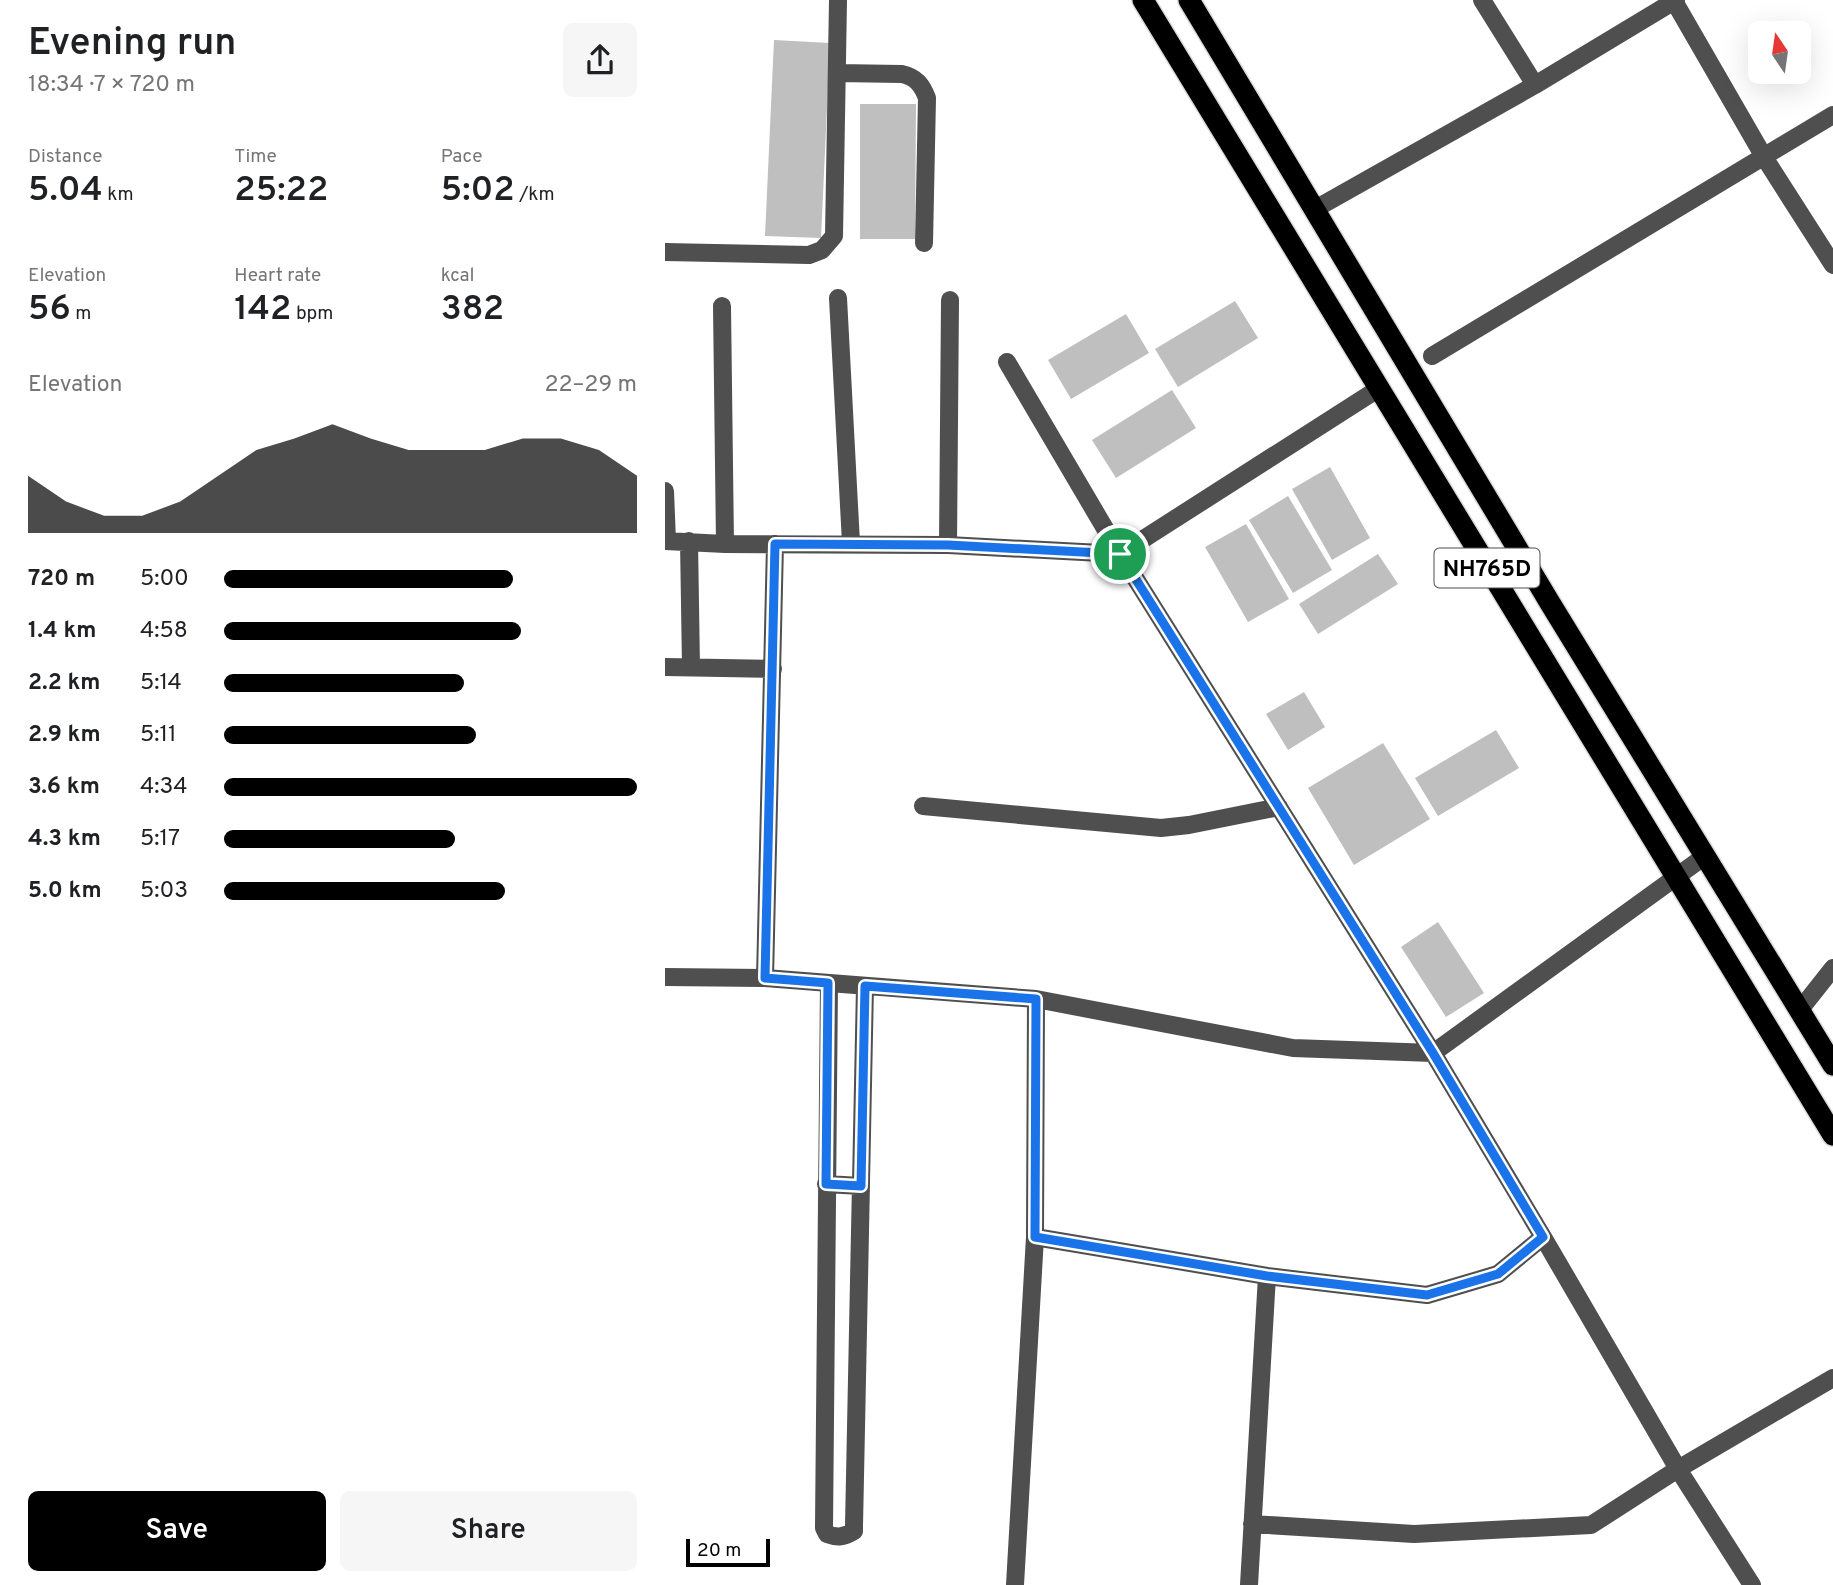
<!DOCTYPE html>
<meta charset="utf-8">
<style>
:root{--surface:#fff;--page:#f6f6f6;--text:#202124;--muted:#757577;--accent:#000}
body{margin:0;font-family:Overpass,sans-serif;background:var(--page);color:var(--text);height:100vh;display:flex;flex-direction:column;font-size:26px;white-space:nowrap}
*{box-sizing:border-box;margin:0}
p{font-size:23px;color:var(--muted)}
.icon{flex:none;width:38px;height:38px;fill:none;stroke:currentColor;stroke-width:2;stroke-linecap:round;stroke-linejoin:round}
.map{position:relative;flex:1;overflow:hidden}
.details{display:flex;flex-direction:column;background:var(--surface);width:665px}
.details>*{flex:none}
.needle{width:46px;rotate:347deg}
.tools{position:absolute;left:1083px;top:21px;display:grid;gap:14px}
.tools a{display:grid;place-items:center;width:63px;height:63px;border-radius:10px;background:var(--surface);box-shadow:0 7px 28px #0002;font-size:35px}
.scale{position:absolute;left:21px;bottom:18px;width:84px;box-sizing:border-box;padding-left:7px;border:4px solid #000;border-top:0;font-size:19px;line-height:24px;white-space:nowrap;color:#000;-webkit-text-stroke:5px #fff;paint-order:stroke}
.pin{position:absolute;display:grid;place-items:center;width:60px;height:60px;color:#fff;margin:-30px;border:4px solid #fff;border-radius:50%;box-shadow:0 2px 7px #0007}
.round{display:grid;place-items:center;flex:none;width:74px;height:74px;border-radius:10px;background:var(--page)}
.head{display:flex;align-items:center;justify-content:space-between;height:119px;padding:0 28px}
h1{font-size:38px;font-weight:600;line-height:52px}
.metrics{display:grid;grid-template-columns:repeat(3,1fr);gap:10px;height:119px;padding:7px 28px}
.metrics div{display:grid;align-content:center}
.metrics b{font-size:35px;font-weight:600}
.metrics small{font-size:19px;font-weight:400}
.metrics p{font-size:19px}
.chart{height:196px;padding:14px 28px}
.chart p{display:flex;justify-content:space-between}
.chart svg{width:100%;height:126px;margin-top:7px;fill:var(--accent);opacity:.7}
.action{display:flex;gap:14px;margin-top:auto;padding:14px 28px}
.action a{flex:1;height:80px;border-radius:10px;background:var(--accent);color:#fff;font-size:28px;font-weight:600;line-height:80px;text-align:center}
.action a+a{background:var(--page);color:var(--text)}
ul{padding:0 28px;list-style:none;font-size:23px}
li{display:grid;grid-template-columns:112px 84px 1fr;align-items:center;height:52px}
li i{height:18px;border-radius:9px;background:var(--accent)}
main{display:flex;flex:1;min-height:0}
.map>svg:first-child{display:block}
</style>
<main>
<section class="details">
<div class="head"><div><h1>Evening run</h1><p>18:34 · 7 × 720 m</p></div><a class="round"><svg class="icon" aria-label="share" viewBox="0 0 24 24"><path d="M12 15V3M7 8l5-5 5 5M5 13v7h14v-7"/></svg></a></div>
<div class="metrics">
<div><p>Distance</p><b>5.04<small> km</small></b></div>
<div><p>Time</p><b>25:22</b></div>
<div><p>Pace</p><b>5:02<small> /km</small></b></div>
</div>
<div class="metrics">
<div><p>Elevation</p><b>56<small> m</small></b></div>
<div><p>Heart rate</p><b>142<small> bpm</small></b></div>
<div><p>kcal</p><b>382</b></div>
</div>
<div class="chart"><p><span>Elevation</span>22–29 m</p>
<svg viewBox="0 0 160 44" preserveAspectRatio="none"><path d="M0 44V24L10 33L20 38L30 38L40 33L50 24L60 15L70 11L80 6L90 11L100 15L110 15L120 15L130 11L140 11L150 15L160 24V44z"/></svg>
</div>
<ul>
<li><b>720 m</b>5:00<i style="width:70%"></i></li>
<li><b>1.4 km</b>4:58<i style="width:72%"></i></li>
<li><b>2.2 km</b>5:14<i style="width:58%"></i></li>
<li><b>2.9 km</b>5:11<i style="width:61%"></i></li>
<li><b>3.6 km</b>4:34<i style="width:100%"></i></li>
<li><b>4.3 km</b>5:17<i style="width:56%"></i></li>
<li><b>5.0 km</b>5:03<i style="width:68%"></i></li>
</ul>
<div class="action"><a>Save</a><a>Share</a></div>
</section>
<div class="map">
<svg width="1168" height="1585" viewBox="0 0 1168 1585">
<rect width="100%" height="100%" fill="#fff"/>
<!-- building -->
<path fill="#bfbfbf" d="M109,40L165,43L156,238L100,236Z
M195,104H251L250,239H195Z
M570,301L593,338L513,387L490,349Z
M461,314L484,353L406,399L383,360Z
M507,390L531,428L451,478L427,440Z
M665,467L705,538L667,560L627,489Z
M623,496L667,570L628,593L584,520Z
M581,524L624,599L583,622L540,547Z
M713,554L733,584L653,634L634,604Z
M639,692L660,727L623,750L601,714Z
M831,730L854,768L773,816L750,778Z
M718,743L765,819L689,865L643,788Z
M773,922L819,993L781,1017L736,947Z"/>
<g fill="none" stroke-linecap="round" stroke-linejoin="round">
<defs>
<path id="highway" d="M478,0L1168,1135
M524,0L885,603L1168,1065"/>
</defs>
<!-- highway casing -->
<use href="#highway" stroke="#dbdbdb" stroke-width="24"/>
<!-- minor -->
<path stroke="#4f4f4f" stroke-width="18" d="M817,0L870,85
M1009,1L1099,157L1168,265
M172,73L237,74C251,77 257,85 262,98L259,243
M650,209L870,85L1011,0
M0,252L144,255L157,250L169,236L173,0
M173,298L186,543
M57,306L60,544
M767,356L1168,115
M342,362L455,554L768,1053L878,1237L1013,1469L1087,1585
M0,491L2,541
M0,541L60,544L283,545L455,554L713,389
M24,541L26,667
M283,545L285,300
M0,667L108,669
M258,806L496,828L524,825L614,807
M0,977L100,978L371,999L628,1048L768,1053L1040,856
M100,978L110,544
M164,983L159,1528L162,1534C173,1538 179,1537 189,1531V1526L200,986
M1134,1011L1168,968
M161,1184L196,1186
M370,1237L602,1276L762,1295L833,1274L878,1237
M587,1524L749,1534L926,1525L1013,1469L1168,1378
M350,1585L370,1237L371,999
M584,1585L602,1276"/>
<!-- highway -->
<use href="#highway" stroke="#000" stroke-width="21"/>
</g>
<g fill="none" stroke-linecap="round" stroke-linejoin="round">
<defs>
<path id="route" d="M110,544L283,545L455,554L768,1053L878,1237L833,1274L762,1295L602,1276L370,1237L371,999L200,986L196,1186L161,1184L163,983L100,978Z"/>
</defs>
<!-- route casing -->
<use href="#route" stroke="#fff" stroke-width="14"/>
<!-- route -->
<use href="#route" stroke="#1a73e8" stroke-width="9"/>
</g>
<g text-anchor="middle" stroke-width="7" stroke-linejoin="round" paint-order="stroke">
<!-- shield labels -->
<rect fill="#fff" stroke="#4c4c4c" stroke-width="2" x="769.5" y="548.5" width="105" height="39" rx="5"/>
<g font-size="23" font-weight="bold" fill="#000">
<text x="822" y="576">NH765D</text>
</g>
</g>
</svg>
<div class="tools">
<a><svg class="needle" viewBox="-14 -14 28 28"><path d="M0-13l5 13h-10z" fill="#e53935"/><path d="M0 13l5-13h-10z" fill="#757577"/></svg></a>
</div>
<div class="scale">20 m</div>
<div class="pin" style="left:455px;top:554px;background:#1e9e55"><svg class="icon" aria-label="arrive" viewBox="0 0 24 24"><path d="M6 21V4h12l-3 4 3 4H6"/></svg></div>
</div>
</main>
